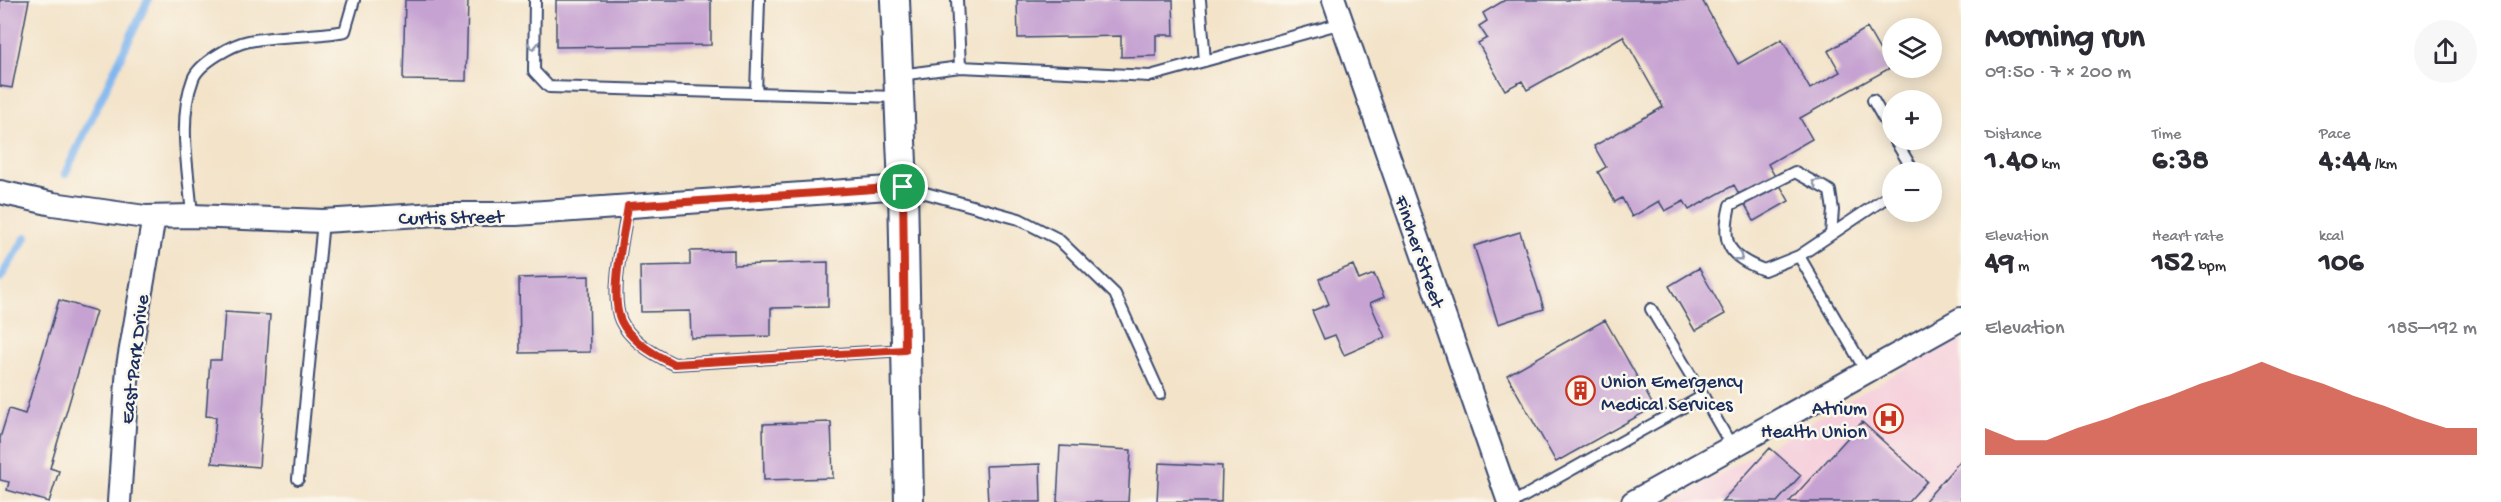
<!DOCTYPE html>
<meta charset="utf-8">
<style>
:root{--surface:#fff;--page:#f7f7f7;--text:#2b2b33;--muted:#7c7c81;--accent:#c8321e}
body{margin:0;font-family:"Gochi Hand",sans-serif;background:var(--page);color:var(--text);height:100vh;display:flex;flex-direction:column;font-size:22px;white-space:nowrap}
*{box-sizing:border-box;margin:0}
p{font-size:20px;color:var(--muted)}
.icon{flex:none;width:33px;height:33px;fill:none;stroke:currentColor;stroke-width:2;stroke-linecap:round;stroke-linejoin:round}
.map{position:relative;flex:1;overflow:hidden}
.sheet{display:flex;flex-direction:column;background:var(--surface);width:540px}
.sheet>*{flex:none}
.buttons{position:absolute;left:1882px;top:18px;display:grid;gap:12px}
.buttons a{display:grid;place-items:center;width:60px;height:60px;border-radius:50%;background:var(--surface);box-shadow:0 3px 15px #0003;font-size:30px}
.pin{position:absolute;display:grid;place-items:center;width:51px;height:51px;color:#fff;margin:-26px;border:3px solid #fff;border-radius:50%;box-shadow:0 2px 6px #0007}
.round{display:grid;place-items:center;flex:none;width:63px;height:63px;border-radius:32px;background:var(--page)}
.head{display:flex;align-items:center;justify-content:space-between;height:102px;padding:0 24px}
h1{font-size:33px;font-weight:800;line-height:45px}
.metrics{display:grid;grid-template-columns:repeat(3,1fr);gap:9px;height:102px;padding:6px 24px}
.metrics div{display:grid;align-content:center}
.metrics b{font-size:30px;font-weight:800}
.metrics small{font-size:16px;font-weight:400}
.metrics p{font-size:16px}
.chart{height:168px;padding:12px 24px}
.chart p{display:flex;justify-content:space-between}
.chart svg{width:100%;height:108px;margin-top:6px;fill:var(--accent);opacity:.7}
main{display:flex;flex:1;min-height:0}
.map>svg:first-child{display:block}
</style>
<main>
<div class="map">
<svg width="1961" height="502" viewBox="0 0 1961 502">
<rect width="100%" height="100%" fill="#fbf7ec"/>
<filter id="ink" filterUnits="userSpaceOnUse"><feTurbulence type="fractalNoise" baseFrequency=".0167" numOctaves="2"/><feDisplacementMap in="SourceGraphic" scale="12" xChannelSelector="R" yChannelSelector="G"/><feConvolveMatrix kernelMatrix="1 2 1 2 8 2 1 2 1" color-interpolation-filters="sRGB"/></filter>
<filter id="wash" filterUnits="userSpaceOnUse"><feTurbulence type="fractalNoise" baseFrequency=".008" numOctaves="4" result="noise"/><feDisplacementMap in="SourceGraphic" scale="24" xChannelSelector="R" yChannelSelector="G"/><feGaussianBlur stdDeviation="1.35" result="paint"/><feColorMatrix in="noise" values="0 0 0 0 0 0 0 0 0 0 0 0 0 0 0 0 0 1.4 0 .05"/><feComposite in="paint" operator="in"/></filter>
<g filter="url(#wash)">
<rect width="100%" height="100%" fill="#f3e3c9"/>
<!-- built -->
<path fill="#f5cfdc" d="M1961,336V502H1671Z"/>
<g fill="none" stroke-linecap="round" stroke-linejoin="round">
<!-- stream -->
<path stroke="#80b6ef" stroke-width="8" d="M65,174L148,0
M0,278L26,237"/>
</g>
<g id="blocks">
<!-- building -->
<path fill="#c6a2d2" d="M0,0H29L12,88L0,86Z
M405,0H468L466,81L403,80Z
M556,0H711V45L556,47Z
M1017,0H1173L1174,35H1156V56L1121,57V36L1018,38Z
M1505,0H1702L1738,64L1782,39L1810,89L1840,72L1828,51L1867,28L1890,68L1800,118L1812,139L1768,164L1789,201L1754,221L1734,185L1689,210L1684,201L1665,211L1659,201L1632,217L1622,198L1615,202L1598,172L1606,167L1594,146L1663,107L1623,36L1527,90L1522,81L1505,90L1478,43L1487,38L1479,26L1487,21L1483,13Z
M1520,232L1544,309L1498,324L1474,246Z
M734,250V265L828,262V307L771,308V336L691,338L690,311L641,312L640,266L690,265V251Z
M1353,265L1359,280L1374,274L1384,297L1370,303L1385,337L1344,355L1335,335L1324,339L1312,311L1329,304L1319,279Z
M1699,268L1725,314L1695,331L1669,286Z
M589,276L590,352L520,353L519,278Z
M59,300L96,311L50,468L59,471L49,502L7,490L9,482L0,480V438L9,409L25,414Z
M225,312L270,315L259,467L212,463L216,417L206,416L210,360H221Z
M1605,320L1654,407L1556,462L1507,375Z
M831,422L833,478L764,480L763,424Z
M1862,422L1927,481L1908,502H1789Z
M1060,446L1131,450L1128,502H1057Z
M1770,448L1801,475L1777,502H1721Z
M1961,460V502H1924Z
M1159,463L1222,466L1221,502H1157Z
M1040,464L1041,502H988L986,466Z"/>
</g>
</g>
<g filter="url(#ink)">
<use href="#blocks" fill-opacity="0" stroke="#3b4a6e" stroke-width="1.5"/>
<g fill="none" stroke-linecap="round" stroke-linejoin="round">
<defs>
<path id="service" d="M535,0L534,71L549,87L897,97
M957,0L960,67L1150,76L1342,23
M1200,0L1205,61
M900,75L960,67
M756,93L759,0
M1873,100L1893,135
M1895,140L1914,172
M904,187L1019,219L1058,239L1115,294L1160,394
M628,206C624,234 609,296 621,321C630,340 655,355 674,364L905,350
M192,216C189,172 177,121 193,79C199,63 233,44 249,41C280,35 313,37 345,31L354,0
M1831,234L1833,210L1830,191L1795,172L1730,205C1721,243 1727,256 1764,270L1799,256L1893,193
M1799,256L1867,373
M1651,309L1703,396
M298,479L323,221
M1514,502L1703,396L1731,445"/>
<path id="minor" d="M1334,0L1509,502
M0,192L53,204L145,217L192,216L323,221L437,214H516L903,187
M119,502L128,366L154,217
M1633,502L1961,319"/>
<path id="tertiary" d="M895,0L903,187L909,502"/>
</defs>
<!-- service casing -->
<use href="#service" stroke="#3b4a6e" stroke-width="14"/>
<!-- minor casing -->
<use href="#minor" stroke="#3b4a6e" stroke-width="26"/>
<!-- tertiary casing -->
<use href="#tertiary" stroke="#3b4a6e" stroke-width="32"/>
<!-- service -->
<use href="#service" stroke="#fff" stroke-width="10"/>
<!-- minor -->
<use href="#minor" stroke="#fff" stroke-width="22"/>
<!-- tertiary -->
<use href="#tertiary" stroke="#fff" stroke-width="28"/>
</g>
<!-- one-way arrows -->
<defs><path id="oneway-chevron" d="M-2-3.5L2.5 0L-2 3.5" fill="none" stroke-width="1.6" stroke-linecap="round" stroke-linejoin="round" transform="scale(1.5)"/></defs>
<g stroke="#8d97ae">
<use href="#oneway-chevron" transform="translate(533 46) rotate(91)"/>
<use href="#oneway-chevron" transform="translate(1816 183) rotate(-151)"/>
<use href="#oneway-chevron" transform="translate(1739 257) rotate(38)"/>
</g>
</g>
<g fill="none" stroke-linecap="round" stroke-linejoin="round" filter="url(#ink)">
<defs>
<path id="route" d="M903,187L905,350L674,364C655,355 630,340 621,321C609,296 624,235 628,206Z"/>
</defs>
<!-- route casing -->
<use href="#route" stroke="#fff" stroke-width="12"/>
<!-- route -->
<use href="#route" stroke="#c8321e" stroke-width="8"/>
</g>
<!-- icons -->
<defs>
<symbol id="building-ring" viewBox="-11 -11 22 22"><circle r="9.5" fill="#fbf7ec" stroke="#c8321e" stroke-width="1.5"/><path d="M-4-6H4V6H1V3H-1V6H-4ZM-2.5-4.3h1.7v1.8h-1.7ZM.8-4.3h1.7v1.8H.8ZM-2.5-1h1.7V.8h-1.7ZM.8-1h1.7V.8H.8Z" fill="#c8321e"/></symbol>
<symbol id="hospital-ring" viewBox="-11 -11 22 22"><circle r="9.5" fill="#fbf7ec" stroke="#c8321e" stroke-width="1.5"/><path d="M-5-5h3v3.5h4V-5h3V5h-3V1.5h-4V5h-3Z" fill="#c8321e"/></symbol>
</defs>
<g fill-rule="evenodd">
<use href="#building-ring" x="1564" y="374" width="33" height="33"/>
<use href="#hospital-ring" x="1872" y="402" width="33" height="33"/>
</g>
<g text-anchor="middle" stroke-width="5" stroke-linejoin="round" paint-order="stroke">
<!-- street labels -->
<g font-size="20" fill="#1b2f5e" stroke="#fbf7ec">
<text transform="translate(451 216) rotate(-1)" y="7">Curtis Street</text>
<text transform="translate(1421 251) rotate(71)" y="7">Fincher Street</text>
<text transform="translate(133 359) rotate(-83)" y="7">East Park Drive</text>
</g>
<!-- poi labels -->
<g font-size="20" fill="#1b2f5e" stroke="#fbf7ec" text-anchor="start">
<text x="1601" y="387">Union Emergency<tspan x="1601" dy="23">Medical Services</tspan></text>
<text x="1867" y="414" text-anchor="end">Atrium<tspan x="1867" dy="23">Health Union</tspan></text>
</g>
</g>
</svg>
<div class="buttons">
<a><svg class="icon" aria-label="layers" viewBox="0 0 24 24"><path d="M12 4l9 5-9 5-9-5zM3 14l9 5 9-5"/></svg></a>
<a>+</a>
<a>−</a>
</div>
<div class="pin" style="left:903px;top:187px;background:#1e9e55"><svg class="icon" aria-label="arrive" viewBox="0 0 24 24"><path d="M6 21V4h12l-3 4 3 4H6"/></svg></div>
</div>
<section class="sheet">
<div class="head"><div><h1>Morning run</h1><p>09:50 · 7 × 200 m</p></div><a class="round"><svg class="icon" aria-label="share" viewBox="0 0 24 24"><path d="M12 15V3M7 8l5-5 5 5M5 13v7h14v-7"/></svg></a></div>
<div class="metrics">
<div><p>Distance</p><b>1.40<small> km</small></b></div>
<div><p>Time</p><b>6:38</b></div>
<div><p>Pace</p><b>4:44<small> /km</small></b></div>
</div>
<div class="metrics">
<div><p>Elevation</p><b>49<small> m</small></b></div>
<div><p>Heart rate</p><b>152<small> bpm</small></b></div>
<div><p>kcal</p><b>106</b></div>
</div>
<div class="chart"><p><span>Elevation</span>185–192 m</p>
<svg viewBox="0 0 160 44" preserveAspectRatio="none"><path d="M0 44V33L10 38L20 38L30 33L40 29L50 24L60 20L70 15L80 11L90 6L100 11L110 15L120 20L130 24L140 29L150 33L160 33V44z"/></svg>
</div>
</section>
</main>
